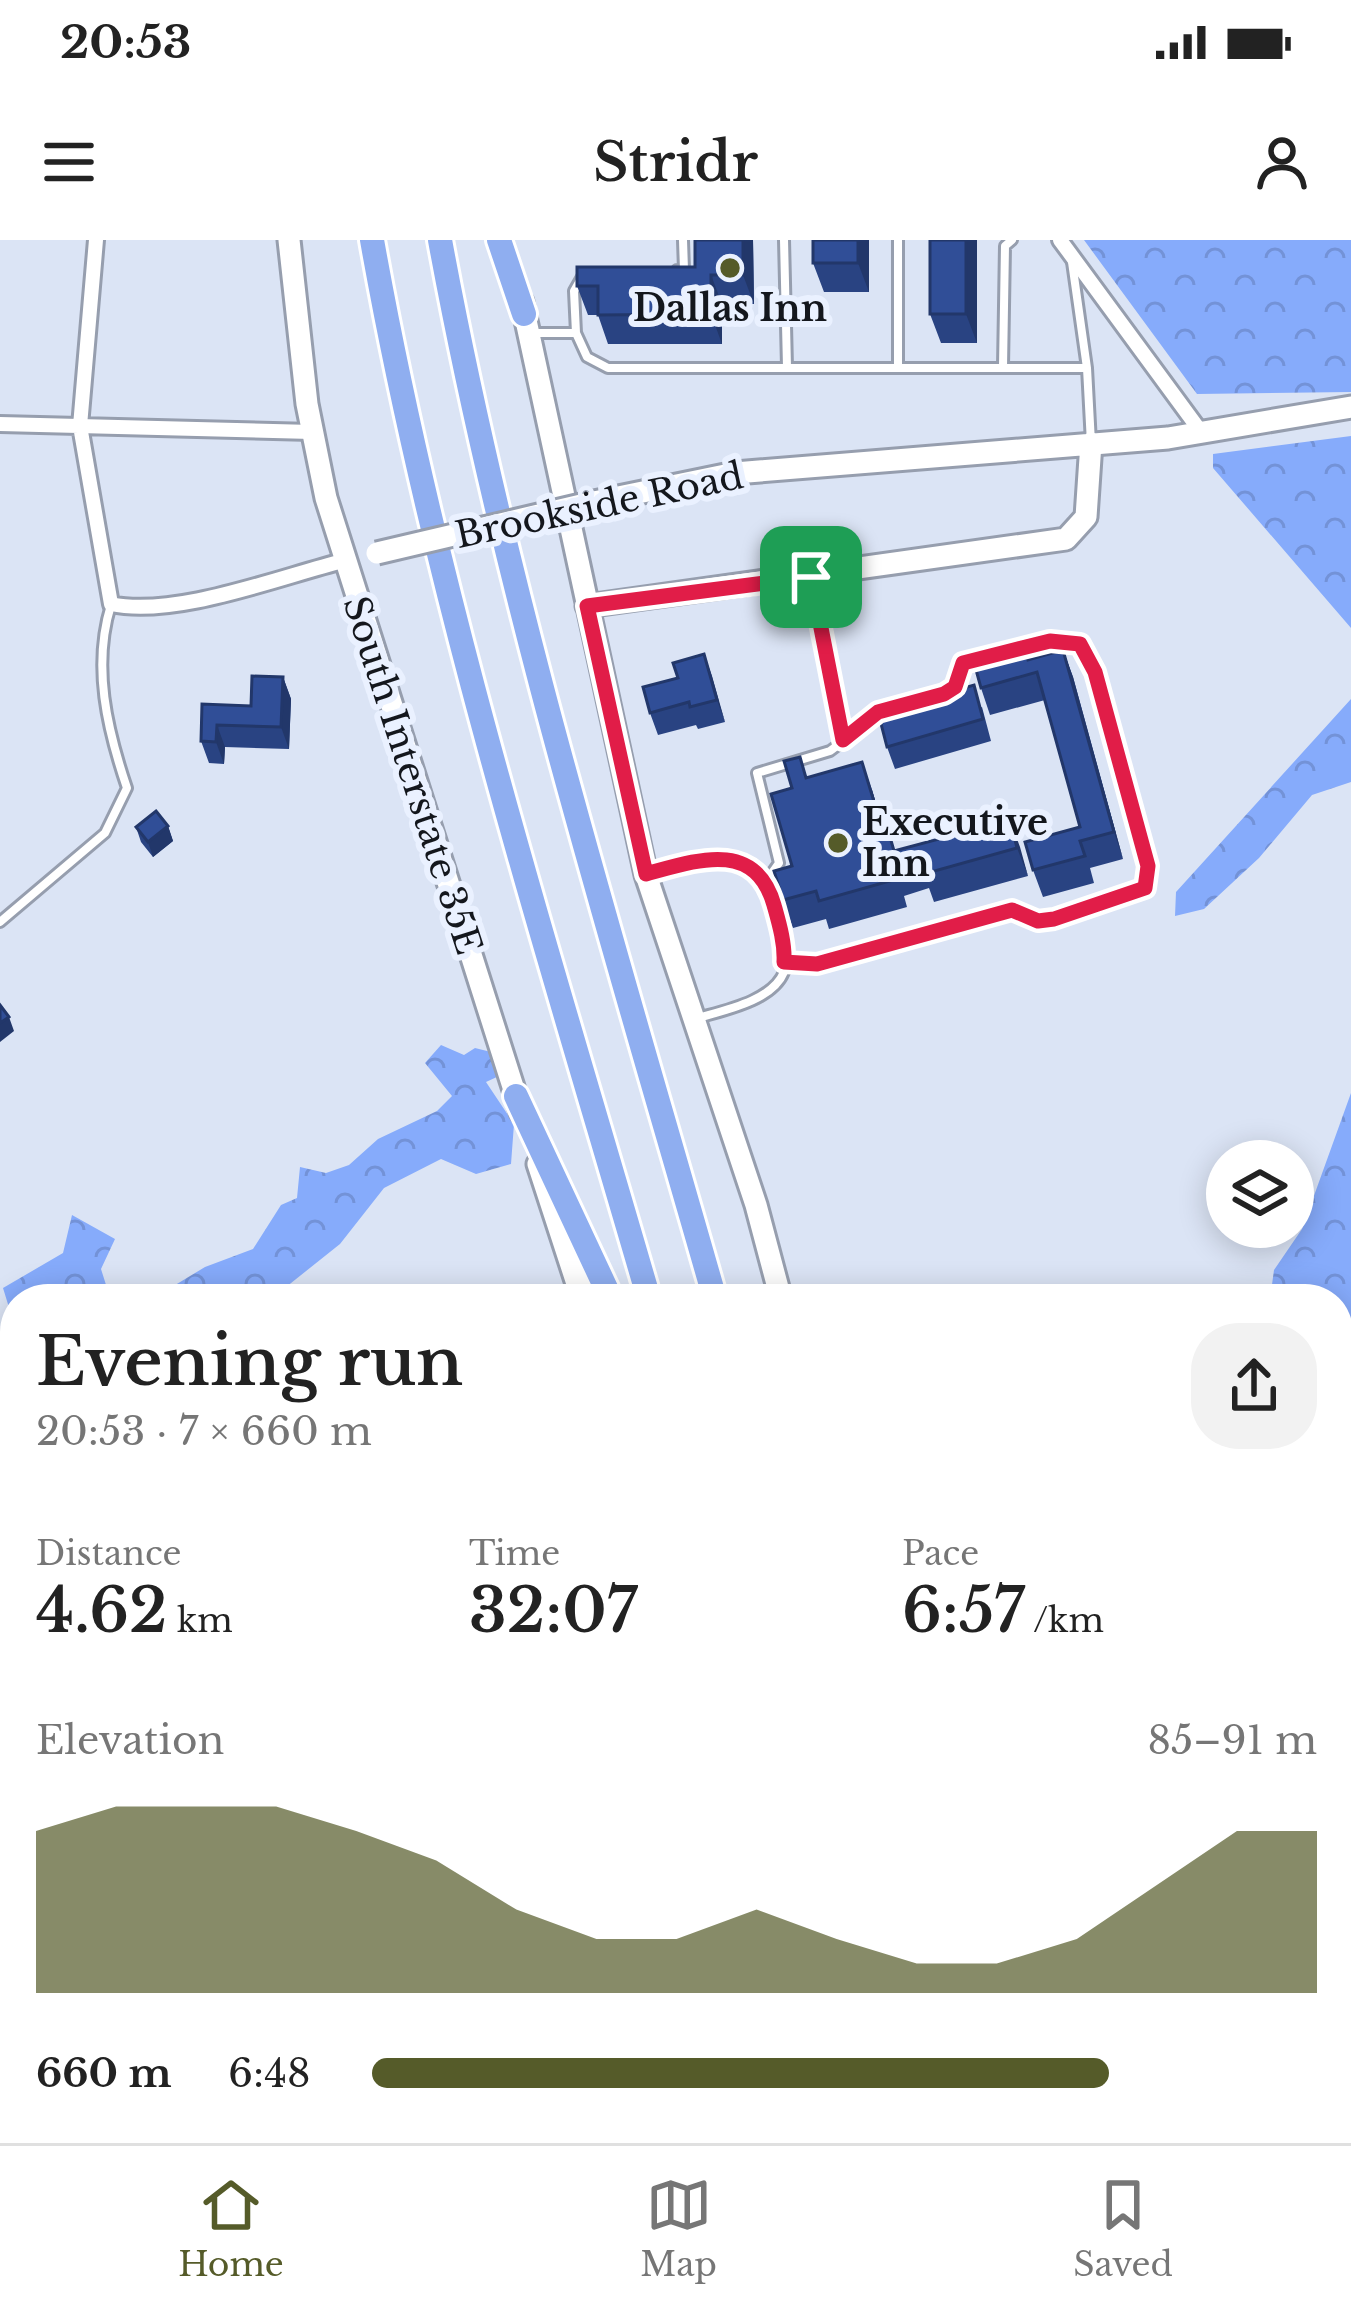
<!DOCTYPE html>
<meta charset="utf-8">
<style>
:root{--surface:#fff;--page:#f2f2f2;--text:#222;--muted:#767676;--line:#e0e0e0;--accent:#555b29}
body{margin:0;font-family:"Libre Baskerville",serif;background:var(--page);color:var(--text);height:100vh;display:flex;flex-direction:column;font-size:45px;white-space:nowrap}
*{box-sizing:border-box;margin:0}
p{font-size:39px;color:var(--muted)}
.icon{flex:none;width:66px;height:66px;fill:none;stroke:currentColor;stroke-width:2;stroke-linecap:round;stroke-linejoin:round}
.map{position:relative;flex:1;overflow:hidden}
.drawer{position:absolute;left:0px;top:1044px;width:1353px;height:861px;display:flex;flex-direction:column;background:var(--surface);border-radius:48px 48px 0 0;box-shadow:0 6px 30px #0003}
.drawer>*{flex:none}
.controls{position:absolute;left:1206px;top:900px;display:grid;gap:24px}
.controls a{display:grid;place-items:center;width:108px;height:108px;border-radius:50%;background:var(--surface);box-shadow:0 6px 30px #0003;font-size:60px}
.pin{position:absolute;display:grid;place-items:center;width:102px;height:102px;color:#fff;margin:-51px;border-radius:24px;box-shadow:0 6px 18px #0006}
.round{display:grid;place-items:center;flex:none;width:126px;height:126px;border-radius:48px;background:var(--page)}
.headline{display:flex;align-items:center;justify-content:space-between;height:204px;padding:0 36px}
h1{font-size:66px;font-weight:600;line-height:90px}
.stats{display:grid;grid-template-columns:repeat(3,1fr);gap:18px;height:204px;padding:12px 36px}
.stats div{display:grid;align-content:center}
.stats b{font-size:60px;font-weight:600}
.stats small{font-size:33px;font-weight:400}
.stats p{font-size:33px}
.chart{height:336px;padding:24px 36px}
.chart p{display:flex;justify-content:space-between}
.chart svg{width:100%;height:216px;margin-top:12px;fill:var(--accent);opacity:.7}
ul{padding:0 36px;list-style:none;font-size:39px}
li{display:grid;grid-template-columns:192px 144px 1fr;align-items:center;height:90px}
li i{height:30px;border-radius:15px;background:var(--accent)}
.status{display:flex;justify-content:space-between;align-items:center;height:84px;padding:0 60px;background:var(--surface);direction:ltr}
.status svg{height:33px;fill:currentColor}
header{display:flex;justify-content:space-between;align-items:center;height:156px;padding:0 36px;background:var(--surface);font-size:54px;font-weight:600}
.tabs{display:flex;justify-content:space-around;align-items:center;height:168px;border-top:3px solid var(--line);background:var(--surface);font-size:33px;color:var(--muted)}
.tabs a{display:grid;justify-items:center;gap:6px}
.tabs .current{color:var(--accent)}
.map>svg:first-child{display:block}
</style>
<div class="status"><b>20:53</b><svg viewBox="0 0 49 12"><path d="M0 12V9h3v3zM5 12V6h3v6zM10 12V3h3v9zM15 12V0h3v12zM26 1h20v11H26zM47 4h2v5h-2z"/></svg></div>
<header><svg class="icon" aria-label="menu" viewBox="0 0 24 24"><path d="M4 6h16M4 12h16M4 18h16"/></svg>Stridr<svg class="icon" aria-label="person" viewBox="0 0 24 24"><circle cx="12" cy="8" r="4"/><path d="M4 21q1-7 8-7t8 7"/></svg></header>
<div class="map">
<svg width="1351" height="1903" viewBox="0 0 1351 1903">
<defs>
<pattern id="forest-crowns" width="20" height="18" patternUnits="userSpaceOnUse" patternTransform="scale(3)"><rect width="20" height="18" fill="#86abfb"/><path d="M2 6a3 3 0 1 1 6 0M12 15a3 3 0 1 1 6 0" fill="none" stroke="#7392d7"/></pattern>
</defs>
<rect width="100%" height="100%" fill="#dbe4f5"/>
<!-- forest -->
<path fill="url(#forest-crowns)" d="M1084,0H1351V152L1197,154Z
M1351,196V388L1213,228V214Z
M1351,459V542L1312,555L1259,618L1204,669L1175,676L1176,652Z
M441,805L464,815L475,808L495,813L499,836L486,842L514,884L511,924L476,934L441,919L384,948L340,1004L271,1059H152L205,1027L253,1009L281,965L297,958L300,927L326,933L349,925L378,899L437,871L452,856L425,823Z
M1351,853V1517L1338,1523V1059H1270L1274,1030L1302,989Z
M72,975L115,999L101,1029L107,1048L141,1059H15V1087L3,1048L63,1013Z
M15,1379V1435L0,1429V1382Z
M0,1819L15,1820V1890H288L280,1903H0Z"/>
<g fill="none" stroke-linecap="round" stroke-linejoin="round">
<!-- river -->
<path stroke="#7295e5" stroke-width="33" d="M1338,1220L1351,1206
M1338,1320L1351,1324"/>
<defs>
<path id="lane" d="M784,0L787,127
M1072,22L1087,128
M677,30H684L683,0
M529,93H576L587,117L608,128H1087L1091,203
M576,93L574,51L582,37
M1003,127L1005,6L1012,0
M898,128V0
M811,338L843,500
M940,455L955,447L963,423L982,418
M652,633C722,613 761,602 779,685C782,698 789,719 784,732C772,762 721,771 694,779
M767,640L779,623L757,533L830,511L885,470
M0,682L105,593L127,548C107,489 92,426 111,365
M784,721L817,724L1012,670L1038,681L1054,679L1145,648L1148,626L1089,415L1080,404L1050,401L1014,410"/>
<path id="street" d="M96,0L80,186L111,364C175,378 279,337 343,321
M1060,0L1201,192
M0,184L312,192"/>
<path id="secondary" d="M289,0L307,164L326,258L521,872
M522,62L646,635L756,965L781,1059
M594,262L735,233L1168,198L1351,167
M587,366L1066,299L1086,277L1091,203
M538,924L582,1059
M826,1890L829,1903
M1022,1890L1026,1903"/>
<path id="highway" d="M372,0C436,360 547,708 649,1059
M440,0C506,359 615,709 715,1059
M499,0L524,74
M516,856L611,1059
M888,1890L892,1903
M955,1890L959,1903"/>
</defs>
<!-- lane casing -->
<use href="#lane" stroke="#969eae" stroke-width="14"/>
<!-- street casing -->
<use href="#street" stroke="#969eae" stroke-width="20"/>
<!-- secondary casing -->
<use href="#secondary" stroke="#969eae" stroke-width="27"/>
<!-- highway casing -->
<use href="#highway" stroke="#fff" stroke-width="30"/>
<!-- lane -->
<use href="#lane" stroke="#fff" stroke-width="8"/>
<!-- street -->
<use href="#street" stroke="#fff" stroke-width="14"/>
<!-- secondary -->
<use href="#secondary" stroke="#fff" stroke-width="21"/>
<!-- highway -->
<use href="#highway" stroke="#8faef0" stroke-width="24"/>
<defs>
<path id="secondary-bridge" d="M377,313L594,262"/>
</defs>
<!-- secondary-bridge casing -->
<use href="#secondary-bridge" stroke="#969eae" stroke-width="27" stroke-linecap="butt"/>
<!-- secondary-bridge -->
<use href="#secondary-bridge" stroke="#fff" stroke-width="21"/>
</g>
<!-- wall -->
<path fill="#294382" d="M753,0L754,64H722V104H608L598,75H588L577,46L695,27Z
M869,0V52H824L813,23Z
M977,0V103H941L930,74Z
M1063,410L1073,437L1123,619L1090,628L1094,643L1043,657L1033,630L1080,587L1045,460L990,475L981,448L1029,420Z
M704,414L725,482L698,489L696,485L658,495L650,473L678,438Z
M283,437L291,459L289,509L225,507L224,524L209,523L201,501L202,464L251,466Z
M982,467L991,501L895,529L887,507Z
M808,538L872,550L886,598L890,597L895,611L1010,580L1028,636L934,662L929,648L904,656L907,667L829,689L826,679L793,688L783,660L792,626V548Z
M168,586L173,601L153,617L141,602L136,587Z"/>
<!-- shaded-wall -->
<path fill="#22376a" d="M743,0H753L754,64L743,35Z
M858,0H869V52L858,23Z
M966,0H977V103L966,74Z
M711,35L722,64V104L711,74Z
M1063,410L1073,437L1123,619L1114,592Z
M704,414L712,436L725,482L717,460Z
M283,437L291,459L289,509L281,487Z
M217,485L225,507L224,524L216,502Z
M862,522L872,550L895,626L885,598Z
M1010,580L1020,607L1028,636L1017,608Z
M168,586L173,601L153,617L148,602Z
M9,777L14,791L0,802V783Z"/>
<!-- building -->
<path fill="#304e97" stroke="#22376a" stroke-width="3" d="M695,0H743V35H711V74L598,75V46H577V27H695Z
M813,0H858V23H813Z
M930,0H966V74H930Z
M1024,405L1028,420L1063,410L1114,592L1080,601L1085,616L1033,630L1025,602L1080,587L1037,432L981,448L973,419Z
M704,414L717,460L690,467L689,462L650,473L643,447L678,438L673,423Z
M252,436L283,437L281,487L217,485L216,502L201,501L202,464L251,466Z
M974,445L983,479L887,507L878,472Z
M800,517L806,538L862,522L885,598L890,597L894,611L1010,580L1017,608L924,634L920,620L894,628L897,639L819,661L816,651L783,660L774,631L792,626L771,554L792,548L784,521Z
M156,571L168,586L148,602L136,587Z
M0,765L9,777L0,783Z
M1141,1891L1147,1903H1117Z"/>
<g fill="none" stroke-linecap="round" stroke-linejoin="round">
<defs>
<path id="route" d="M811,337L843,500L878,472L944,454L955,447L963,423L1050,401L1080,404L1095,432L1148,626L1145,648L1054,679L1038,681L1012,670L817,724L784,722C785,703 779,683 774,665C755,599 697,620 646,634L587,366Z"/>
</defs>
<!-- route casing -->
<use href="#route" stroke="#fff" stroke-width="24"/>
<!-- route -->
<use href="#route" stroke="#e11d48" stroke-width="15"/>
</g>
<!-- markers -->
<g fill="#555b29" stroke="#eaf1ff" stroke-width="4.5">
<circle cx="730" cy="28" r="12"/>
<circle cx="838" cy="603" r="12"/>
</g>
<g text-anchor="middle" stroke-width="12" stroke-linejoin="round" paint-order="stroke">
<!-- poi labels -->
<g font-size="36" font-weight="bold" fill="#14171d" stroke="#eaf1ff">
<text x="730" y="81">Dallas Inn</text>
<text x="862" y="595" text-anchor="start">Executive<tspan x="862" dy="41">Inn</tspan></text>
</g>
<!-- street labels -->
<g font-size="36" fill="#14171d" stroke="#eaf1ff">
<text transform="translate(599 265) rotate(-12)" y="13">Brookside Road</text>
<text transform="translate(413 535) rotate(72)" y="13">South Interstate 35E</text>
</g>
</g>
</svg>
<div class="controls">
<a><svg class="icon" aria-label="layers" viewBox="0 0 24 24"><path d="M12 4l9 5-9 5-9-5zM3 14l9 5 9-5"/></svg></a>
</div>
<div class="pin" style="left:811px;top:337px;background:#1e9e55"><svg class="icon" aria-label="arrive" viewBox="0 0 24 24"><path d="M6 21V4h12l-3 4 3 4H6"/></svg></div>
<section class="drawer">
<div class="headline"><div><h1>Evening run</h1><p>20:53 · 7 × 660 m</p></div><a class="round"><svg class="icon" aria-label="share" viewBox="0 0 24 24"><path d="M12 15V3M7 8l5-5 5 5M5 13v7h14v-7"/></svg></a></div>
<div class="stats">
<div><p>Distance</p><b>4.62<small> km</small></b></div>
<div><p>Time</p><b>32:07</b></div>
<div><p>Pace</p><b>6:57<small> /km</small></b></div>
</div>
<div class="chart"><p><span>Elevation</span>85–91 m</p>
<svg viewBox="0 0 160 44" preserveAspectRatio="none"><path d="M0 44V11L10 6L20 6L30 6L40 11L50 17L60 27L70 33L80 33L90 27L100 33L110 38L120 38L130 33L140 22L150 11L160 11V44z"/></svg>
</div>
<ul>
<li><b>660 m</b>6:48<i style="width:78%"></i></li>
</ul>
</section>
</div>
<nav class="tabs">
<a class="current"><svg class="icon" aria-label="home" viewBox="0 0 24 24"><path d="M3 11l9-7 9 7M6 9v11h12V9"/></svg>Home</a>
<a><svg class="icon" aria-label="map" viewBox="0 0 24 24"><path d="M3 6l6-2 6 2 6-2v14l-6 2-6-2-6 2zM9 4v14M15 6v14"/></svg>Map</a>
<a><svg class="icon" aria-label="saved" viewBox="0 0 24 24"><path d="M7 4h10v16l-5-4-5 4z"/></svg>Saved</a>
</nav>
